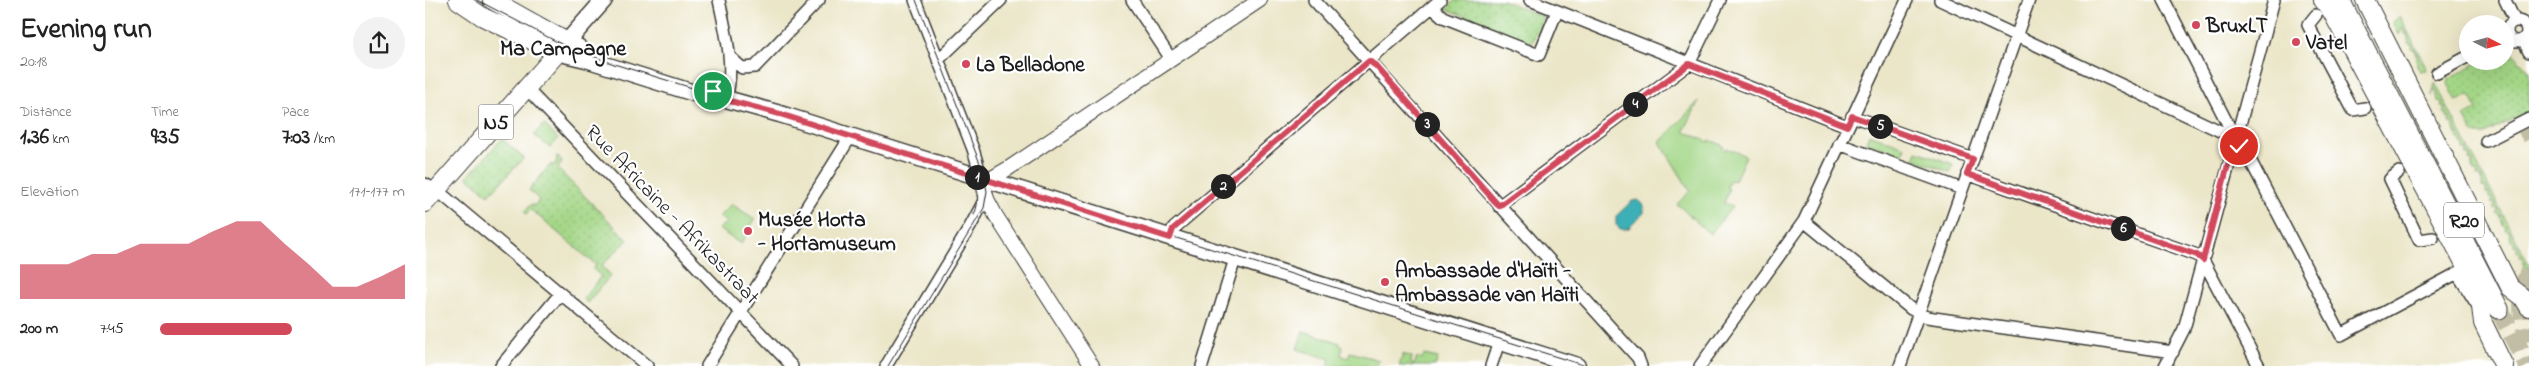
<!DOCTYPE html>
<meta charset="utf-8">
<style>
:root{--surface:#fff;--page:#f2f2f2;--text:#222;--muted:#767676;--accent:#d1495b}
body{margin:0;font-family:"Indie Flower",sans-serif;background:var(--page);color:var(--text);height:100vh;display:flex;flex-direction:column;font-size:19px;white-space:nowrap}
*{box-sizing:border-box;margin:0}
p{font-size:16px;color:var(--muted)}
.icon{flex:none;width:28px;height:28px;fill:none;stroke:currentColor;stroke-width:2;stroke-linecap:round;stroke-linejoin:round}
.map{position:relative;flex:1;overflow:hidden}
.drawer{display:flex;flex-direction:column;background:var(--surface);width:425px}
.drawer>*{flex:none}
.needle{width:32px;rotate:96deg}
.buttons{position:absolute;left:2034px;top:15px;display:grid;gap:10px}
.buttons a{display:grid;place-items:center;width:55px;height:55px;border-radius:50%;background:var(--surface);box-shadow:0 5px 20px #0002;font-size:25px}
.pin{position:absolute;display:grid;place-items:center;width:42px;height:42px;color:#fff;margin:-21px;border:2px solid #fff;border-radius:50%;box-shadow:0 1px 5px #0007}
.km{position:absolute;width:25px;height:25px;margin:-12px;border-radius:50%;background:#222;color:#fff;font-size:14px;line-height:25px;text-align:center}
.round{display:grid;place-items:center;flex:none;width:52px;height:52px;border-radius:26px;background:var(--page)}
.summary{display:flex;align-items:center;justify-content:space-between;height:85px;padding:0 20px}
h1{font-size:28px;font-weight:700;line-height:38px}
.figures{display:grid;grid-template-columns:repeat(3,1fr);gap:8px;height:85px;padding:5px 20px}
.figures div{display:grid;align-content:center}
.figures b{font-size:21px;font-weight:700}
.figures small{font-size:14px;font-weight:400}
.figures p{font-size:14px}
.chart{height:140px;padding:10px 20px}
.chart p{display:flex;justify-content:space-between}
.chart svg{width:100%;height:90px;margin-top:5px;fill:var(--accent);opacity:.7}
ul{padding:0 20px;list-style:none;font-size:16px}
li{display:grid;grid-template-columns:80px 60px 1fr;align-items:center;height:38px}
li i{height:12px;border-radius:6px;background:var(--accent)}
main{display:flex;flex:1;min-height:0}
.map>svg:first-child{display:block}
</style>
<main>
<section class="drawer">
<div class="summary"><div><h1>Evening run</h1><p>20:18</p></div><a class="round"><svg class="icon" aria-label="share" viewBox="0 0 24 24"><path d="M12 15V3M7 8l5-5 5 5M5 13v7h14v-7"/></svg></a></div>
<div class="figures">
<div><p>Distance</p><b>1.36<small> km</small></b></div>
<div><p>Time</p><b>9:35</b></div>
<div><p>Pace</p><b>7:03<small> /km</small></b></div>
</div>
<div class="chart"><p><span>Elevation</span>171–177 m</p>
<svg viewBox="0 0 160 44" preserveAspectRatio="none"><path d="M0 44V27L10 27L20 27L30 22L40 22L50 17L60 17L70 17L80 11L90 6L100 6L110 17L120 27L130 38L140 38L150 33L160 27V44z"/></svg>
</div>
<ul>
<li><b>200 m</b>7:45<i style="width:54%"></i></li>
</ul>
</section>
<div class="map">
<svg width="2104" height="366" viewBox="0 0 2104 366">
<defs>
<pattern id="park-dots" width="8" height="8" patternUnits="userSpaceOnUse" patternTransform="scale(1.25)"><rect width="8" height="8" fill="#a3d686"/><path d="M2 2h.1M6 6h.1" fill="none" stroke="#8cb773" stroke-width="1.8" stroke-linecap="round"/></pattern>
</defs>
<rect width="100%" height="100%" fill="#fff"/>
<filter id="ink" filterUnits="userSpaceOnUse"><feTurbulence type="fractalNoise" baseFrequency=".02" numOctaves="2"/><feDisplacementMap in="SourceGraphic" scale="10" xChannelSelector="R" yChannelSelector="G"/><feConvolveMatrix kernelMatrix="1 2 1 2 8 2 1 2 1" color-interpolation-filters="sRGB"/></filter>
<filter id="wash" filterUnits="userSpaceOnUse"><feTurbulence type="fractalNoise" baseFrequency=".0096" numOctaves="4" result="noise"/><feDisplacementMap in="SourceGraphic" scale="20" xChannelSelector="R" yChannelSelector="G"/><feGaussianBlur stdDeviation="1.12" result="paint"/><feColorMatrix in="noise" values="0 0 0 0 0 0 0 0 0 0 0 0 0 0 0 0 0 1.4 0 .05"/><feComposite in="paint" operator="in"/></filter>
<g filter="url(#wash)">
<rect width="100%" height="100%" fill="#ebe6c8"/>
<!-- green -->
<path fill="#a3d686" stroke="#607951" d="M1975,16L2002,70H2001L1995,71L1992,66V54H1990V49H1987V44H1984L1982,34H1979V29H1977L1974,35L1968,22Z
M2010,83L2104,265V285L2103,269L2100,268V263H2097L2098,258L2094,257L2095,253L2092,252V247L2089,246V242L2086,241L2084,231L2080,230L2081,226L2078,225L2075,215L2072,214L2073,209H2069L2070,204L2066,203L2067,199L2064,198V193H2061V188L2058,187L2056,177L2052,176L2053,172L2049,171L2047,161L2044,160L2045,156L2041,155L2042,150H2038L2039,145L2036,144V139H2033V134L2030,133L2028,123H2024L2025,118L2022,117V113L2019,112L2020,107L2016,106L2017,102L2013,101L2011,91H2008L2007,96Z
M1274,101L1259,131L1284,142L1285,140L1299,146L1298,149L1301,150L1302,148L1321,156L1310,180L1305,181L1302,186L1304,190L1299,203L1307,207L1285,234L1252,204L1265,191L1235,142Z
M119,124L133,139L125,148L109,135Z
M1444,134L1480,147L1477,155L1441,142Z
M1492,151L1528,164L1525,172L1489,159Z
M306,204L330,219L316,244L293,229L302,222L294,217Z
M878,331L915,343L914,345L918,347L916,355L923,358L925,352L954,360L952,366H903L905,359L872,349Z
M978,354L987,357L986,363L989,365L992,358L997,359L999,355L1013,358L1010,366H974Z"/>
<!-- park -->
<path fill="url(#park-dots)" stroke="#607951" d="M1030,0H1078L1118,17L1107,43L1022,9Z
M2080,49L2086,51L2104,71V111L2058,135H2052L2047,131L2039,116L2052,109L2045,95L2032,101L2023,84L2024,79L2055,61H2080Z
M77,139L99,158L64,195L42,177Z
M132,156L137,162L133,169L203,240L176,266L186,275L162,303L158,299L176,276L168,269L171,265L106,210L102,214L99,212L106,204L109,206L114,200L104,190L125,165L131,164Z"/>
<!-- water -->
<path fill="#3eafb6" stroke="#2d6669" d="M1212,200L1219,205V213L1203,229H1195L1191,225V216L1207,201Z"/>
</g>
<g filter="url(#ink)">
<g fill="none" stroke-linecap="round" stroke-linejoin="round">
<!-- minor-tunnel -->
<path stroke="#c2bea6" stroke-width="11" stroke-dasharray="11 5.5" stroke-linecap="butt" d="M2098,130L2104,141"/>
<!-- trunk-tunnel -->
<path stroke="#c2bea6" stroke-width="19" stroke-dasharray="19 9" stroke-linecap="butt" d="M2104,272C2095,293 2096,319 2104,341
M2074,309L2103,366"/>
<defs>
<path id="minor" d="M294,0C301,34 310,65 301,99
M490,0L548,149L557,179
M707,0L746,59
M889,0L1213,358L1216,366
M1105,0L1422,126
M1515,0L1810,138
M1739,0L1810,138L1822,154L1916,335L2042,268
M2080,0L2090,21
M1007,7L1018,17L1114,55L1132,11
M1891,15L1883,25L1928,110L1940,108
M2082 31a10 10 0 1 1 20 0a10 10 0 1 1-20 0Z
M2098,39L2104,52
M306,58L317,68L330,67L394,0
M513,60L576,0
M2012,73L2042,57
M101,88L367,366
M1427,116L1548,159
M2061,141L2104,119
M1414,144L1537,189
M1974,172L1965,179L1994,240L2008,238
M1542,174L1772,255L1778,260L1834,366
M0,184L19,196L222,366
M1074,206L1264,64L1295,0
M1379,221L1486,309L1502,317L1748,352
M745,238L748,229L1015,0
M2032,273L2051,303
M76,366L135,294
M282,366L426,136
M461,366L545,227L561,197
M777,366L810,259
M1066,366L1074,342
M1275,366L1379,221L1482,0
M1475,366L1604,0
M1740,366L1759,329L1849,0"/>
<path id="tertiary" d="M667,366L571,216L562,199L557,179L567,178L584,168L835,0"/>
<path id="secondary" d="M153,47L142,42L179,0
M131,52L161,59L285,98L301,99L355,114L1152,366"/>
<path id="primary" d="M33,0L58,17L131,52
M1898,0L1907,12L2042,268L2055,299L2058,323L2079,366
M1940,0L2085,287L2098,297L2104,307
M0,203L142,42L67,0"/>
<path id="trunk" d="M1915,0L2074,309"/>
</defs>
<!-- minor casing -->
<use href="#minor" stroke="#3b3a36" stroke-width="14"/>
<!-- tertiary casing -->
<use href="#tertiary" stroke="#3b3a36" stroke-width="16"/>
<!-- secondary casing -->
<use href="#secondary" stroke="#3b3a36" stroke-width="19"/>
<!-- primary casing -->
<use href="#primary" stroke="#3b3a36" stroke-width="20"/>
<!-- trunk casing -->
<use href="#trunk" stroke="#3b3a36" stroke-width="21"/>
<!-- minor -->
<use href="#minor" stroke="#fff" stroke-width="11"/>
<!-- tertiary -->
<use href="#tertiary" stroke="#fff" stroke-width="14"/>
<!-- secondary -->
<use href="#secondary" stroke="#fff" stroke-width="16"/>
<!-- primary -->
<use href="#primary" stroke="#fff" stroke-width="18"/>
<!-- trunk -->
<use href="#trunk" stroke="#fff" stroke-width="19"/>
<!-- tram -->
<path stroke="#1c1c1c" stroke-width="1" d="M52,0L138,45L189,64L287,94L356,112L553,176L1161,366
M534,174C551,183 557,197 549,215
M463,366L559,208L562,191L556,166L491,0"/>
</g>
</g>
<g fill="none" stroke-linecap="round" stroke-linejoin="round" filter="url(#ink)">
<defs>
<path id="route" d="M288,91L301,100L355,114L745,238L748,229L944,61L951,66L1074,206L1264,64L1422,126L1427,116L1548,159L1542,174L1772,255L1778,260L1810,138L1814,146"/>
</defs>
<!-- route casing -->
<use href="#route" stroke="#fff" stroke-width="10"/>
<!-- route -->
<use href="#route" stroke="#d1495b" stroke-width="6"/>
</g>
<!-- markers -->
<g fill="#d1495b" stroke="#fff" stroke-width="2">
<circle cx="1771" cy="25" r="5"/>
<circle cx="1871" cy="42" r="5"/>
<circle cx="541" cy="64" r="5"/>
<circle cx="323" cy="231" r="5"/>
<circle cx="960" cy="282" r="5"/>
</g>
<g text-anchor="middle" stroke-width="4.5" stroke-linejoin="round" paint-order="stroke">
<!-- shield labels -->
<g fill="#fff" stroke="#606060" stroke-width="1">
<rect x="53.5" y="104.5" width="35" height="35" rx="4"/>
<rect x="2019" y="202.5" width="40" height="35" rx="4"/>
</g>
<g font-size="20" font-weight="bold" fill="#1c1c1c">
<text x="71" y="129">N5</text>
<text x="2039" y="227">R20</text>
</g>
<!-- poi labels -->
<g font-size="21" font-weight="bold" fill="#1c1c1c" stroke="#fff" text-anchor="start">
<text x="1781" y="32">BruxLT</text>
<text x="1881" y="49">Vatel</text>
<text x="551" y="71">La Belladone</text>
<text x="333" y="226">Musée Horta<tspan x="333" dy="24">- Hortamuseum</tspan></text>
<text x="970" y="277">Ambassade d'Haïti -<tspan x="970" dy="24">Ambassade van Haïti</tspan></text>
</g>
<!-- street labels -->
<g font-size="21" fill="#1c1c1c" stroke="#fff">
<text transform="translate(248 214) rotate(46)" y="7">Rue Africaine - Afrikastraat</text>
</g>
<!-- neighbourhood labels -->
<g font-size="22" font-weight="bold" fill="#1c1c1c" stroke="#fff">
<text x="138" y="55">Ma Campagne</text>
</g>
</g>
</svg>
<div class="buttons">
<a><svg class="needle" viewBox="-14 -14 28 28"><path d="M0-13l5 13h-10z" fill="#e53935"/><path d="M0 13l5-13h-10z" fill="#767676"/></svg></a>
</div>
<div class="pin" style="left:288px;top:91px;background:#1e9e55"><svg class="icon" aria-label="arrive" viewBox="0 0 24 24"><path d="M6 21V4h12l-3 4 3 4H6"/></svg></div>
<div class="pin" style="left:1814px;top:146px;background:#d93025"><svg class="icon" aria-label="check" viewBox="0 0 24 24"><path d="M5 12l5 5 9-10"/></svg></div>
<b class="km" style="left:552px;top:177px">1</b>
<b class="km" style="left:798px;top:186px">2</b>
<b class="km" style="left:1002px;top:124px">3</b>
<b class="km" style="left:1210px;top:104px">4</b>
<b class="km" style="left:1455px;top:126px">5</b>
<b class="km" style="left:1698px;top:228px">6</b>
</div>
</main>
